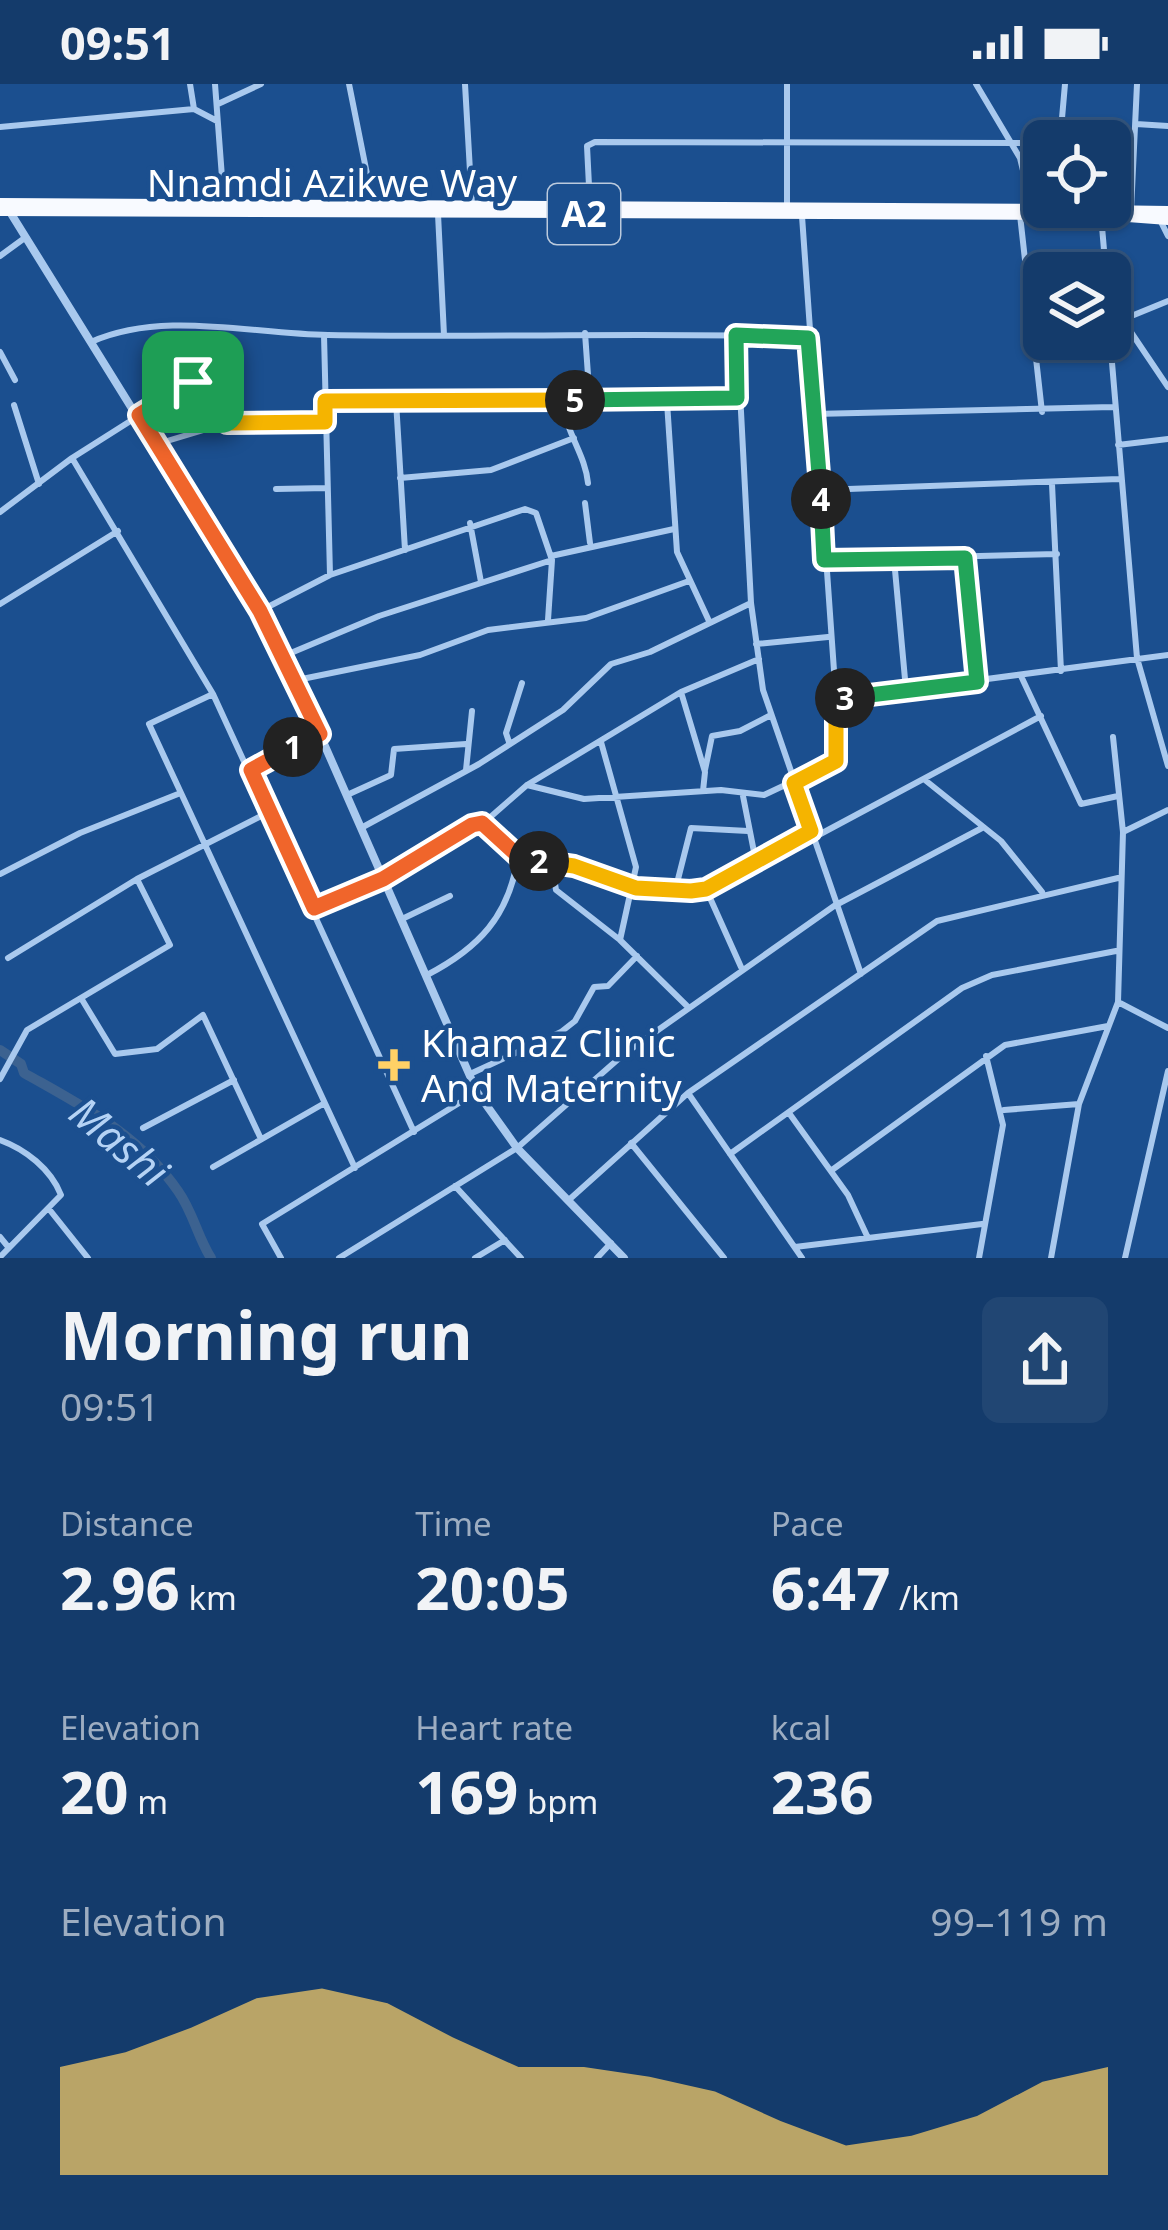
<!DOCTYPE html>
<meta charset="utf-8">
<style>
:root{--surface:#143b6b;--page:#214673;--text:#f1f3f6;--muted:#9dadc1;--line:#33557e;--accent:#ffd166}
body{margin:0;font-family:"Noto Sans",sans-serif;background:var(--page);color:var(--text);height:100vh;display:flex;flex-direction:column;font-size:45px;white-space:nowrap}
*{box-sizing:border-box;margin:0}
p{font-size:39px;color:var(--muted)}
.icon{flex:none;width:66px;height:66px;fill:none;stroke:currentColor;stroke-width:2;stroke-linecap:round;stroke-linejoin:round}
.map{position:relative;height:1174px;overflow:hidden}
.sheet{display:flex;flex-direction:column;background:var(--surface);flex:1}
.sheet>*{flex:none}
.fabs{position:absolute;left:1023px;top:36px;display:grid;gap:24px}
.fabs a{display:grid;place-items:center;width:108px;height:108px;border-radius:18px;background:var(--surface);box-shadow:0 3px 9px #0004,0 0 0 3px var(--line);font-size:60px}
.pin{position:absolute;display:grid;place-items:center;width:102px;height:102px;color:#fff;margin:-51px;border-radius:24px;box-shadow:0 6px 18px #0006}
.km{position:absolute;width:60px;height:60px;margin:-30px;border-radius:50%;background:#222;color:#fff;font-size:33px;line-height:60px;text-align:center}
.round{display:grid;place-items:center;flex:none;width:126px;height:126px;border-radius:18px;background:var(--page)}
.head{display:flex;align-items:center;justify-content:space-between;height:204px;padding:0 60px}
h1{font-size:66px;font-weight:700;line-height:90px}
.metrics{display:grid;grid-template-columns:repeat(3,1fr);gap:18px;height:204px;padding:12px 60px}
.metrics div{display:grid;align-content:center}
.metrics b{font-size:60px;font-weight:700}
.metrics small{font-size:33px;font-weight:400}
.metrics p{font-size:33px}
.chart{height:336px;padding:24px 60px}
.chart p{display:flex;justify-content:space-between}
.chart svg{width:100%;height:216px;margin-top:12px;fill:var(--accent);opacity:.7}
.status{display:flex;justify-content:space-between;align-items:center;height:84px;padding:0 60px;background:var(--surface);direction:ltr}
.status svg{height:33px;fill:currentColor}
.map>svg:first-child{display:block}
</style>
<div class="status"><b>09:51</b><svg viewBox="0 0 49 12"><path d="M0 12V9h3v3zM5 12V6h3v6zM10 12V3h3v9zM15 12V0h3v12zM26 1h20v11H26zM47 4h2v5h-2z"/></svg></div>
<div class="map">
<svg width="1168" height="1174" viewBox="0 0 1168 1174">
<rect width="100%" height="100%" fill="#1b4f8f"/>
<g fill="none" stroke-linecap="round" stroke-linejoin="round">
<!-- river -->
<path stroke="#3c6290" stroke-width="10" d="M0,966L21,980L24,989C82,1022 139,1050 178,1107C193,1128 198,1154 211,1174"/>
<!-- minor -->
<path stroke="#a9c9ee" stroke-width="6" d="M190,0L194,25
M215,0L224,120
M349,0L373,120
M465,0L472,122
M787,0V122
M976,0L1020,74L1032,124
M218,20L261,0
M1136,40L1168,42
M0,43L194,25L217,37
M1060,57L1065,0
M1110,60H1134
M590,122L587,62L595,58L1044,59
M1131,127L1137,0
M438,130L444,251
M1020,131L1042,328
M1101,131L1106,189
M1160,136L1168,152
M0,172L26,153
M1110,217L1168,303
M1124,235L1168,217
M585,249L588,291
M324,251L330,491
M737,251L751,519L763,606L861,890
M1110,255L1137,574L1168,682
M91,258C163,226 251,250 328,251C488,254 647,248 808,253
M0,268L15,296
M564,316C563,346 585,368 588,399
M325,317L737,314
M396,317L405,466
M667,318L677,468L709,537
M14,321L39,400
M814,330L1113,323
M157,360L227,339L325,338
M1118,361L1168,355
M72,374L213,610L414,1048
M400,394L491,386L574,354
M1052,400L1061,587
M276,405L327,404
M821,406L1119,395
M585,419L590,459
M0,428L72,374L192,298L216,315L227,339
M470,439L481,498
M551,472L674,445
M965,474L977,598
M894,475L906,606
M824,476L1057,470
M0,520L118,447
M260,527L330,491L525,425L536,429L552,476L548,536
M756,560L828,553
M286,571L379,532L552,476
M1021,592L1081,720L1118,712
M297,596L420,571L488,546L586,534L689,497
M681,608L705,688L703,707
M213,610L149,640L355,1084
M836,615L1168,571
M509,658L506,649L522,599
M601,658L636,783L620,856
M251,686L320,650
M466,686L472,627
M705,686L712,652L740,647L771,631
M925,696L1001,757L1042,808
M527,701L584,715L721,706L764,711L836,677V615L802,132
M347,711L391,691L394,665L466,660
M743,712L755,773
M482,739L518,772L574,782L636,804L674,808L706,805L811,747
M361,744L479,680L563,626L611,580L650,568L751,519
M1123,748L1168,726
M813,754L1041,632
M552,781L556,806L620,856L687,922
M0,790L80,749L178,710
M706,805L741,883
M675,807L691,744L748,747
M315,823L383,795L487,736L527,701L681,608L759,575
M402,835L450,812
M8,874L137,795L269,728
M427,891C479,864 509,832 518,773
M81,914L115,970L157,965L203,931L261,1055
M1118,918L1168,944
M470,990L561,948L575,937L594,903L608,902L637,872
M0,995L27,946L170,861L137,795
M688,1009L802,1174
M1004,1026L1079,1020
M789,1029L848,1111L868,1154
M143,1044L234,996
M0,1056C25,1065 51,1085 61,1111L0,1173
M631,1059L724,1174
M730,1070L962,904L992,891L1116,867
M213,1083L323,1020
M832,1086L1005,961L1108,942
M455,1102L521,1174
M571,1114L688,1009L937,837L1118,794
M49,1125L88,1174
M0,1153L9,1164
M795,1163L982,1140
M281,1174L262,1140L477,1008
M339,1174L517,1064L624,970L834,822L982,744
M475,1174L505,1156
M597,1174L611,1159
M979,1174L1003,1041L986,972
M1051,1174L1079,1020L1118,918L1123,748L1113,653
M1125,1174L1168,987"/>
<!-- tertiary -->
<path stroke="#a9c9ee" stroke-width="8" d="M10,128L285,571L477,1008L517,1064L624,1174"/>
<!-- trunk -->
<path stroke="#f8faff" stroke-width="10" d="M0,119L1069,125
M1099,126L1168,127
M0,127L1101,131L1168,136"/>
</g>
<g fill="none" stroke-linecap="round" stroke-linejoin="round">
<defs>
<path id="split-1" d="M193,298L139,331L260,527L320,650L293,663"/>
<path id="split-2" d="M293,663L251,686L314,824L383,795L472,741L482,739L518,772L539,777"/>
<path id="split-3" d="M539,777L574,782L636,804L691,807L706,805L811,747L794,699L836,677V616L845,614"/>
<path id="split-4" d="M821,415L824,476L965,474L977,598L845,614"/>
<path id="split-5" d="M575,316L737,314L736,251L808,254L821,415"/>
<path id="split-6" d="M193,298L217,315L227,339L325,338V317L575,316"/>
</defs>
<!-- split-1 casing -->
<use href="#split-1" stroke="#fff" stroke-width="24"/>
<!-- split-2 casing -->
<use href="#split-2" stroke="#fff" stroke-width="24"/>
<!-- split-3 casing -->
<use href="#split-3" stroke="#fff" stroke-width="24"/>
<!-- split-4 casing -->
<use href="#split-4" stroke="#fff" stroke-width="24"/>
<!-- split-5 casing -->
<use href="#split-5" stroke="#fff" stroke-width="24"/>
<!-- split-6 casing -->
<use href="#split-6" stroke="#fff" stroke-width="24"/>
<!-- split-1 -->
<use href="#split-1" stroke="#f0652b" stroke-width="15"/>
<!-- split-2 -->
<use href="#split-2" stroke="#f0652b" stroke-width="15"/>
<!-- split-3 -->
<use href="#split-3" stroke="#f5b400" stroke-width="15"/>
<!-- split-4 -->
<use href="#split-4" stroke="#22a559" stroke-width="15"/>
<!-- split-5 -->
<use href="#split-5" stroke="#22a559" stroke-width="15"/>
<!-- split-6 -->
<use href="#split-6" stroke="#f5b400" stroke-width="15"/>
</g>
<!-- markers -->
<path fill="#ffd166" stroke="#1b4f8f" stroke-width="4.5" d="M388 963h12v12h12v12h-12v12h-12v-12h-12v-12h12z"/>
<g text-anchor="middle" stroke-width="9" stroke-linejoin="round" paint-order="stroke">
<!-- shield labels -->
<rect fill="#1b4f8f" stroke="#bbcadd" stroke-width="3" x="548" y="100" width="72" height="60" rx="9"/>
<g font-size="36" font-weight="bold" fill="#fff">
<text x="584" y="143">A2</text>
</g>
<!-- street labels -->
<g font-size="39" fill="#fff" stroke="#1b4f8f">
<text x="332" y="113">Nnamdi Azikwe Way</text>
</g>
<!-- poi labels -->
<g font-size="39" fill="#fff" stroke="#1b4f8f" text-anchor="start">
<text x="421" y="973">Khamaz Clinic<tspan x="421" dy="45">And Maternity</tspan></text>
</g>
<!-- water labels -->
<g font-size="42" font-style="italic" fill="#b5d3f5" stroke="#1b4f8f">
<text transform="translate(119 1058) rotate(40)" y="15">Mashi</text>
</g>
</g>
</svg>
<div class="fabs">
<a><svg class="icon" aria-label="locate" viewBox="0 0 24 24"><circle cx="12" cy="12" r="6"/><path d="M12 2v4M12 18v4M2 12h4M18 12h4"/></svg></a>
<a><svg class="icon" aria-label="layers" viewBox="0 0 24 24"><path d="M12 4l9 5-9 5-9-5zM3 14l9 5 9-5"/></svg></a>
</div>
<div class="pin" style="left:193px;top:298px;background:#1e9e55"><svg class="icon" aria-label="arrive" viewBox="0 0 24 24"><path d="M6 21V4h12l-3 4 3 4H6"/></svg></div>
<b class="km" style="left:293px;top:663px">1</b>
<b class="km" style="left:539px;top:777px">2</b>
<b class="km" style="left:845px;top:614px">3</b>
<b class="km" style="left:821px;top:415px">4</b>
<b class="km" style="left:575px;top:316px">5</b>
</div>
<section class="sheet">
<div class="head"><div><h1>Morning run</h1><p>09:51</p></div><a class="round"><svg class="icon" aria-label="share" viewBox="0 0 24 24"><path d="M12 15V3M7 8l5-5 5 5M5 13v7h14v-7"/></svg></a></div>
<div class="metrics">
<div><p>Distance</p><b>2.96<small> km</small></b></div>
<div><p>Time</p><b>20:05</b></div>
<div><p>Pace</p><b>6:47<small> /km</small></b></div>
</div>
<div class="metrics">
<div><p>Elevation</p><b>20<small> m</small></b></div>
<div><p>Heart rate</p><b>169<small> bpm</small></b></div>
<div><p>kcal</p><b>236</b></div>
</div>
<div class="chart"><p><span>Elevation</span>99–119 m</p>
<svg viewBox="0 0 160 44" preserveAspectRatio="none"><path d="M0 44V22L10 19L20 14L30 8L40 6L50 9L60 16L70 22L80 22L90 24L100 27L110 33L120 38L130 36L140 32L150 25L160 22V44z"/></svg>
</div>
</section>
